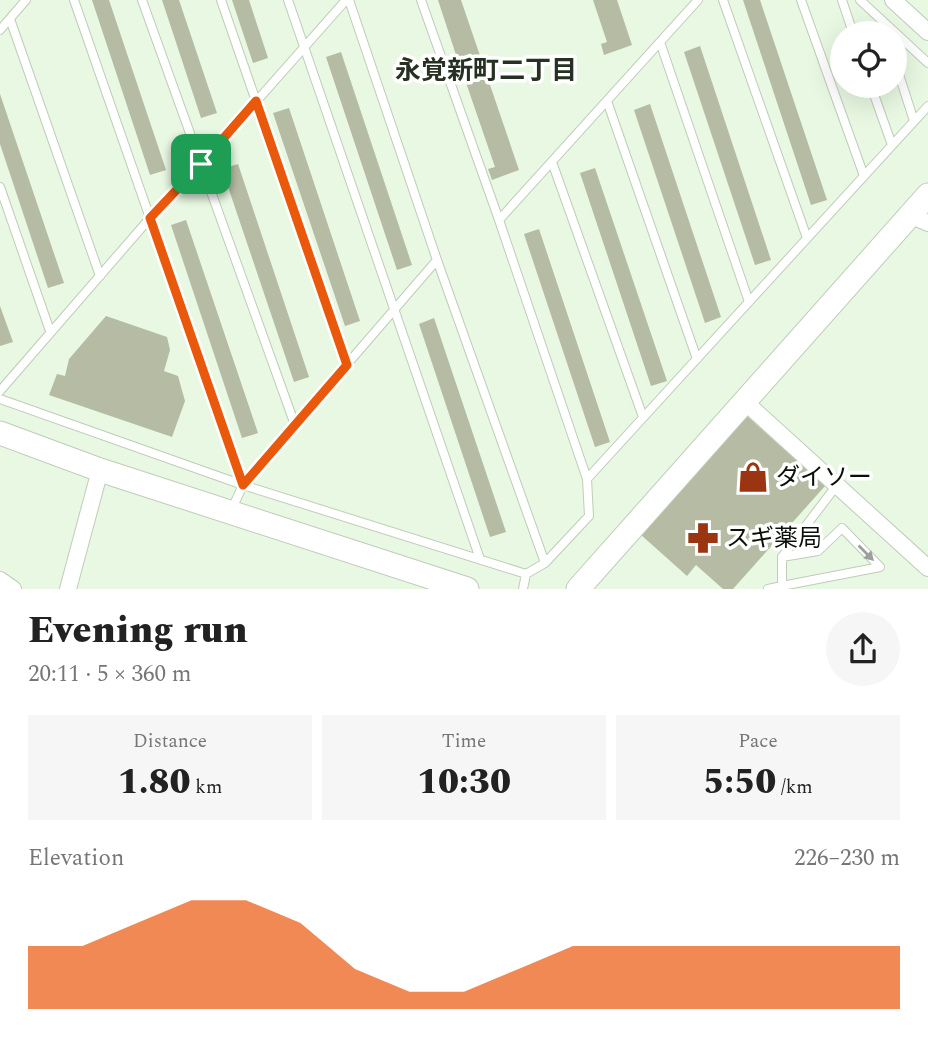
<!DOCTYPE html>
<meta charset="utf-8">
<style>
:root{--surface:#fff;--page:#f6f6f6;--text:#222;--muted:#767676;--accent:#ea580c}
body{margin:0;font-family:Spectral,"Noto Sans JP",serif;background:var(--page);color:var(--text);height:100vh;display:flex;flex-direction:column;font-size:26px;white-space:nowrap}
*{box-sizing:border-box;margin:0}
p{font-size:23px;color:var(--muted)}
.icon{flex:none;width:38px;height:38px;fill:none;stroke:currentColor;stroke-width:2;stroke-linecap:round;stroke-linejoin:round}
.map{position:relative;height:589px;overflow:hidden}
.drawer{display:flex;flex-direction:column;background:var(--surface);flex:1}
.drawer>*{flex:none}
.buttons{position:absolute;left:830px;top:21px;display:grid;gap:14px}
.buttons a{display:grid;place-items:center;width:77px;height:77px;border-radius:50%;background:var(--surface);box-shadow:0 7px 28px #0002;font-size:35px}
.pin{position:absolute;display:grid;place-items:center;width:60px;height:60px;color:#fff;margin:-30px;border-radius:14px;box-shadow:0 4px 10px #0006}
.round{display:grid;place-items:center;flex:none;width:74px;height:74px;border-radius:37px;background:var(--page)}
.overview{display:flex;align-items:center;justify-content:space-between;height:119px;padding:0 28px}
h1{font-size:38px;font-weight:800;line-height:52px}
.figures{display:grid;grid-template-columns:repeat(3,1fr);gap:10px;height:119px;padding:7px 28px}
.figures div{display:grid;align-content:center;border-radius:0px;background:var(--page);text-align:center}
.figures b{font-size:35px;font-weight:800}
.figures small{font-size:19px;font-weight:400}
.figures p{font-size:19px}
.chart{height:196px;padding:14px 28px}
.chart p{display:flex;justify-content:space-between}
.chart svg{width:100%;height:126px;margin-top:7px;fill:var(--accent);opacity:.7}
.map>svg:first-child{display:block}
</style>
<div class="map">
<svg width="928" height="589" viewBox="0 0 928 589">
<rect width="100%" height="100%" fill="#e8f8e2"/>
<!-- building -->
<path fill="#b6bba3" d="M92,0H109L166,170L150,175Z
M162,0H179L217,113L201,118Z
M232,0H249L268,58L253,63Z
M438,0H461L519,170L492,180L488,169L495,167L463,74L455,77L450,61L457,58Z
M593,0H617L632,45L604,55L601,44L607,42Z
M743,0H760L827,200L811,205Z
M700,46L771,260L755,265L684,52Z
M341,52L412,265L397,270L326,57Z
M0,94L64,283L48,288L0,144Z
M650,104L721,317L705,323L634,110Z
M289,108L360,321L345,326L273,113Z
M238,164L309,377L294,382L222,169Z
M595,168L667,381L651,386L580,173Z
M186,220L258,433L242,438L171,225Z
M539,229L610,442L595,447L524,234Z
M0,306L13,342L0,346Z
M106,316L167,337L170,350L164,371L178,376L185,401L172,437L49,395L57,374L65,376L69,359Z
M434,318L506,532L490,537L419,324Z
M746,415L825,486L733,589H723L696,565L687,576L640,534Z"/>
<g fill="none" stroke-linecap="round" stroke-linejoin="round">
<defs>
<path id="lane" d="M74,0L243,485
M142,0L295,425
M221,0L347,364
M288,0L480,559
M421,0L499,220L587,479L589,516L545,563
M723,0L807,238
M801,0L864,176
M842,0L853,33
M860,0L928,63
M10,19L100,276
M0,30L26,0
M660,42L749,302
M894,59L914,121
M871,86L892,145
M607,101L697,359
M552,162L643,417
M0,187L50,331
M499,220L698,0
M0,391L150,218L201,164L346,0
M0,399L243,485L526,574L545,563L437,260L349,0
M587,479L928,106
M231,511L243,485L437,260
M782,557L837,485
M523,589L526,574
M768,589L782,586V557L818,551L842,528L880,567L782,586"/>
<path id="street" d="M893,0L928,32
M910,215L928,223
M744,401L928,568
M0,580L13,589
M68,589L100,470"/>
<path id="secondary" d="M0,433L100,470L467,589
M578,589L928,195"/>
</defs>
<!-- lane casing -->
<use href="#lane" stroke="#becdb8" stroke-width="10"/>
<!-- street casing -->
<use href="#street" stroke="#becdb8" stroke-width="18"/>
<!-- secondary casing -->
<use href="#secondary" stroke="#becdb8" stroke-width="25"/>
<!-- lane -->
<use href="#lane" stroke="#fff" stroke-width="8"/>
<!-- street -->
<use href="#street" stroke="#fff" stroke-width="16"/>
<!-- secondary -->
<use href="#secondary" stroke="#fff" stroke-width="23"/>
</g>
<!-- one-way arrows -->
<defs><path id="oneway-solid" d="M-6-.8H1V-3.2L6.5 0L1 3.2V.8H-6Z" transform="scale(1.75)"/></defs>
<use fill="#9d9f9c" href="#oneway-solid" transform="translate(866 553) rotate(45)"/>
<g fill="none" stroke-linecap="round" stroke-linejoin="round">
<defs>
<path id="route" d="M256,101L347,365L243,485L150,218L201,164Z"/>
</defs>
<!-- route casing -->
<use href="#route" stroke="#fff" stroke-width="14"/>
<!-- route -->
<use href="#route" stroke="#ea580c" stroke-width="9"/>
</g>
<!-- icons -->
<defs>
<symbol id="shop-bare" viewBox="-9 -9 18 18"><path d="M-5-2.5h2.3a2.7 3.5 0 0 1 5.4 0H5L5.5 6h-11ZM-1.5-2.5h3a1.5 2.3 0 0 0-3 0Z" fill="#9b3411" stroke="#fff" stroke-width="2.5" paint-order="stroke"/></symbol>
<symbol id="pharmacy-bare" viewBox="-9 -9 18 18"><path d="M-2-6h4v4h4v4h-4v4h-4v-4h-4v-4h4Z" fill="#9b3411" stroke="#fff" stroke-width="2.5" paint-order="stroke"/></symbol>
</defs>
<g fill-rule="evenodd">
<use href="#shop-bare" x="731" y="455" width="44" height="44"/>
<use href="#pharmacy-bare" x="681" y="516" width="44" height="44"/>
</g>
<g text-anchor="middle" stroke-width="7" stroke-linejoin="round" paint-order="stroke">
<!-- poi labels -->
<g font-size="24" fill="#0a0f08" stroke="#fff" text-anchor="start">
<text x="776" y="485">ダイソー</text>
<text x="726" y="546">スギ薬局</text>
</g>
<!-- neighbourhood labels -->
<g font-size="26" font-weight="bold" fill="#263121" stroke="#fff">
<text x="486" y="79">永覚新町二丁目</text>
</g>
</g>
</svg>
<div class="buttons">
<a><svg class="icon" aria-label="locate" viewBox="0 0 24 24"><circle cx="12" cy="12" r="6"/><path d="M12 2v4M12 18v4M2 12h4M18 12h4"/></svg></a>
</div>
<div class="pin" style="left:201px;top:164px;background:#1e9e55"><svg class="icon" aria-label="arrive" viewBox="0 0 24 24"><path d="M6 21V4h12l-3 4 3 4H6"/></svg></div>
</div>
<section class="drawer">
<div class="overview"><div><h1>Evening run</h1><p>20:11 · 5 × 360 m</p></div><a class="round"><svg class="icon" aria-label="share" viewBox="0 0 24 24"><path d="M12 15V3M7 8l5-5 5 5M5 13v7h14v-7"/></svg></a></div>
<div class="figures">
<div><p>Distance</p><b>1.80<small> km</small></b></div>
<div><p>Time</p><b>10:30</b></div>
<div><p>Pace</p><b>5:50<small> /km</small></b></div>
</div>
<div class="chart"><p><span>Elevation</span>226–230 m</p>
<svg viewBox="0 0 160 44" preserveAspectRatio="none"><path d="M0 44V22L10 22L20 14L30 6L40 6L50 14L60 30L70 38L80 38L90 30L100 22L110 22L120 22L130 22L140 22L150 22L160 22V44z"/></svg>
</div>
</section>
